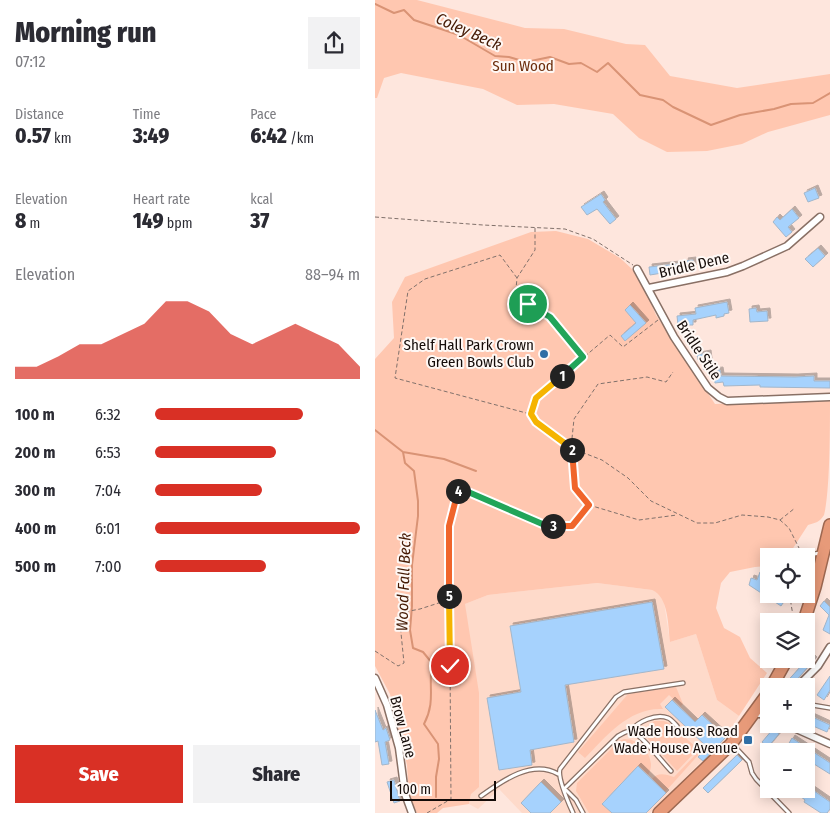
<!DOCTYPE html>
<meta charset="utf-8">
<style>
:root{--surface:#fff;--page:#f2f2f3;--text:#2b2b33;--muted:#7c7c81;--accent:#d93025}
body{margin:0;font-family:"Fira Sans Condensed",sans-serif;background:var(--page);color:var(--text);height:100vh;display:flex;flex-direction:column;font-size:19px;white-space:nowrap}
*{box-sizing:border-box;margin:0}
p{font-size:16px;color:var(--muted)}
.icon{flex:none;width:28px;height:28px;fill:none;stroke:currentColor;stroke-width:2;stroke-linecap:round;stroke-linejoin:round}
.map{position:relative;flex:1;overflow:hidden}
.panel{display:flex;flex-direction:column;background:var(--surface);width:375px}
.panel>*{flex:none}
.tools{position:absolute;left:385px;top:548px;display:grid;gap:10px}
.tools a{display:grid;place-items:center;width:55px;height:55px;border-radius:0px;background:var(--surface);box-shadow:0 2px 12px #0003;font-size:25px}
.scale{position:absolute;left:15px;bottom:12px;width:106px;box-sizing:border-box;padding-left:5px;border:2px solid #140b08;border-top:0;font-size:14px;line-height:18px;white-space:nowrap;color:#140b08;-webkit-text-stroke:4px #fef8f5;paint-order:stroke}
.pin{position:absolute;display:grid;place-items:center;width:42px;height:42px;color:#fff;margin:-21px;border:2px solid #fff;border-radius:50%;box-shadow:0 1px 5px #0007}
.km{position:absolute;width:25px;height:25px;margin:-12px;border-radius:50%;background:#222;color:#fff;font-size:14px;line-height:25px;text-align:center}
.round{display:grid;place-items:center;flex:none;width:52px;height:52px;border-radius:0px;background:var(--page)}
.overview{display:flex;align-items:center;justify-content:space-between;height:85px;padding:0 15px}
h1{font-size:28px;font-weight:800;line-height:38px}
.figures{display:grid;grid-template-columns:repeat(3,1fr);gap:8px;height:85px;padding:5px 15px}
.figures div{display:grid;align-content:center}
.figures b{font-size:21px;font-weight:800}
.figures small{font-size:14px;font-weight:400}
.figures p{font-size:14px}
.chart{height:140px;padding:10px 15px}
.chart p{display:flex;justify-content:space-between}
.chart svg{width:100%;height:90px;margin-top:5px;fill:var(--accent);opacity:.7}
.cta{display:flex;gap:10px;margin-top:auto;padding:10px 15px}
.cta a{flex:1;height:58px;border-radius:0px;background:var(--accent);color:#fff;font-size:20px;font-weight:800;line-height:58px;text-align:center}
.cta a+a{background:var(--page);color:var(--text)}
ul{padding:0 15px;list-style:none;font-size:16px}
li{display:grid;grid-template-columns:80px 60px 1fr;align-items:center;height:38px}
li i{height:12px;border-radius:6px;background:var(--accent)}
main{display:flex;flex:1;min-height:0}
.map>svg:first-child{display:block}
</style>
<main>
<section class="panel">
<div class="overview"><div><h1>Morning run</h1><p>07:12</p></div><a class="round"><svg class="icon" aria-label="share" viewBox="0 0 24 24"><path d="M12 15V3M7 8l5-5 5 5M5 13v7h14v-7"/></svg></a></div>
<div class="figures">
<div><p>Distance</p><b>0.57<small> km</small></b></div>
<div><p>Time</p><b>3:49</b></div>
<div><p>Pace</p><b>6:42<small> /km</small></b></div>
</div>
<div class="figures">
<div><p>Elevation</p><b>8<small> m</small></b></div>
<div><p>Heart rate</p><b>149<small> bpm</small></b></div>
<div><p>kcal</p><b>37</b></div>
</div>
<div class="chart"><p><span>Elevation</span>88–94 m</p>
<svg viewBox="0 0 160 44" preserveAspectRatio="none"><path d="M0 44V38L10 38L20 33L30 27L40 27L50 22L60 17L70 6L80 6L90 11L100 22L110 27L120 22L130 17L140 22L150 27L160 38V44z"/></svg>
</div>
<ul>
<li><b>100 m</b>6:32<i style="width:72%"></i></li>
<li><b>200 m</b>6:53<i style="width:59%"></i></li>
<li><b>300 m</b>7:04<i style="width:52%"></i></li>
<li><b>400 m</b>6:01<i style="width:100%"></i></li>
<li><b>500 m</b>7:00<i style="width:54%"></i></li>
</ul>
<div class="cta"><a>Save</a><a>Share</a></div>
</section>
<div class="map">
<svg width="455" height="813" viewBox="0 0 455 813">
<defs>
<filter id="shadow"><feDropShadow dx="3" dy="-3" stdDeviation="0" flood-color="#0004"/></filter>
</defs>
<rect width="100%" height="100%" fill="#fee6dd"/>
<!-- built -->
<path fill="#fedaca" d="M222,583L277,590L284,593L289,602L295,642L321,634L342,700L364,716L351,737L275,813H147L124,789L103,809L94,804L96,794L90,604L113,595Z"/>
<!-- green -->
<path fill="#ffc7b0" d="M0,0H42L150,28L189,29L251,44L270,45L295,76L362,88L455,74V115L393,132L367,144L332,151L292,152L264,138L238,114L179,104L142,105L108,89L26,73L9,78L2,98H0Z
M181,231L213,239L245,258L257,269L269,287L281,315L340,404L455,400C455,428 455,492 449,515C445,522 440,523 433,525L413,556H394V566L380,567L355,572L346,583L341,608L349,628L365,637L375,658L392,673L364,716L342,700L321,634L295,642C293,626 294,597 277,590L222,583L113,595L90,604L104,693V787L96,794L94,804L68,808L62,813H42L34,797L32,765L15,694L0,666V359L19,338L17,302L30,277L156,232Z
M301,687L308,704L306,706L294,695L285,704L288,709C255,707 231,736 210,758L203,752L253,694Z
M279,721H289L294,723L323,749L302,771L273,739L272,731Z
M249,739C266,738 283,760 273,775L263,766L227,803L237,813H214L201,791L202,783L244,741Z
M325,750L326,752L290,792L277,779C283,772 290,774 299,777Z"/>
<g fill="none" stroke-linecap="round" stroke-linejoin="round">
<!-- stream -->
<path stroke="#d99375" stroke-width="2" d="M0,4L19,13L29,10L39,20L84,35L120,56L134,57L151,62L175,57L194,64L206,63L222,72L233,63L265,95L288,100L298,107L336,125L365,115L399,109L416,104L438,103L455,93
M0,430L28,452L30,463L39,471L43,501V516L37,565V606L35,630L38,648L48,652L57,663C53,687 61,701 49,724L63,744L64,759L61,777V797
M28,452L69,459L101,471"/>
</g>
<!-- building -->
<path fill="#a6d2fd" stroke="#a2b6ca" filter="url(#shadow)" d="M440,188L444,198L433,202L429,193Z
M226,194L230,200L228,202L241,219L235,224L222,209L212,215L206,207Z
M417,209L424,218L413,227L417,232L411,237L398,222L402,217L405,220Z
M443,248L450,256L438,267L430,259Z
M318,260V268L275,275L274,267L311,263L310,261Z
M352,302L354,313L349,314V316L341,318V315L318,320V325H303L302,316L321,314L320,308Z
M255,305L271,323L250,341L246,336L261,323L250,310Z
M381,308L382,312L392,311L393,321L375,322L374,309Z
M333,353L335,369L329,370L328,360H323L322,355Z
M345,370L346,376L420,377L439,376V381H455V388L385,387V385L349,386L348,382L340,383L339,377H335V371Z
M394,571V594H414L406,606L374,585L376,578L382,580L385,572Z
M449,601L455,607V634L448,630L454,615L445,606Z
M277,602L289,669L190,685L199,742L155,750L157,765L124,770L112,698L146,692L135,626Z
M435,656L439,660L419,683L416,686H408Z
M455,676V690L449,700L442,695Z
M297,700L320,722L327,715L351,737L328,761L323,757L332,747L290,707Z
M0,710L8,730L11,728L15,740L10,742L14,764L7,765L3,741L0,742Z
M431,714L455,725L452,732L431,723Z
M398,729L404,734L393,747L387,742Z
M417,738L455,763V774L431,759V751H422L413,745Z
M362,755L367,760L333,793L328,788Z
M263,766L291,793L271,813H237L227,804Z
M19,780L25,801L19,803L12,782Z
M166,782L186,802L175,813H156L146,803Z
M432,786L455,802V809L452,813H446L429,802L430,800L425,796Z"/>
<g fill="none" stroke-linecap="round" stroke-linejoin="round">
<defs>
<path id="lane" d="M428,556L445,553
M431,704L455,708
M256,731C262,722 281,713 293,718C296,719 299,723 302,726
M359,746L374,762L377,773L381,779L414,813
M189,789L243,736C247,734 251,731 255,731C265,732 288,763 296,771
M190,789L201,800L208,813
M106,796C127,781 157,759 183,774
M198,813C194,804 182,778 185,769L241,697L249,692L308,683"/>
<path id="street" d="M262,269L299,337L333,388L344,397L352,401L455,397
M274,288L352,272L368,266L412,246L445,217
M0,678L12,705L24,748L30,794L37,813
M423,686L443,666L455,647
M379,713L390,715L394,713
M410,724L455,744"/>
<path id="highway" d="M429,621L440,587L455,525
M397,686L412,659
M284,813L356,744L394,692"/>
</defs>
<!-- lane casing -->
<use href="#lane" stroke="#897065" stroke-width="5.5"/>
<!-- street casing -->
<use href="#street" stroke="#897065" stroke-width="9"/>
<!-- highway casing -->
<use href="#highway" stroke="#9d6851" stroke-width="14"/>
<!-- path -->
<path stroke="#81716b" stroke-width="1" stroke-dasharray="4 2.5" stroke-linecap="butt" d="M0,217L108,225L190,229L218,239L258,265
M160,228V250L142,278L141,289L146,299L175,317L208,357
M142,278L125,255L50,279L33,291L20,378L155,414
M283,320L248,347L235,335L161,398L156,414L161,422L196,448L227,460L253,478L276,501L322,523H340L367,515L393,517L405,520L414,528L426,552
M214,505L264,520L302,515
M405,520L420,508
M416,594V604L419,621
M0,651L23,666L29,663L24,613L45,609L73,600
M52,813L76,799L74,526L84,488L172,526H197L214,505L201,488L196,448L199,419L223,384L272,377L291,382L298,372"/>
<!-- lane -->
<use href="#lane" stroke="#fff" stroke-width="3"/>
<!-- street -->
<use href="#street" stroke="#fff" stroke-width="6"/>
<!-- highway -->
<use href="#highway" stroke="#e79a79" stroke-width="11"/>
</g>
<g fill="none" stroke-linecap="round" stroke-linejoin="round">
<defs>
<path id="split-1" d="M153,304L175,317L208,357L187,376"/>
<path id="split-2" d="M187,376L161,398L156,414L161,422L196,448L197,450"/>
<path id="split-3" d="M178,526H197L214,505L200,488L197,450"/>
<path id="split-4" d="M83,491L84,488L172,526H178"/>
<path id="split-5" d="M74,596V526L83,491"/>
<path id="split-6" d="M74,596L75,666"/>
</defs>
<!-- split-1 casing -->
<use href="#split-1" stroke="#fff" stroke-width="10"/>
<!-- split-2 casing -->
<use href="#split-2" stroke="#fff" stroke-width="10"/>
<!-- split-3 casing -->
<use href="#split-3" stroke="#fff" stroke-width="10"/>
<!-- split-4 casing -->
<use href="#split-4" stroke="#fff" stroke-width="10"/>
<!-- split-5 casing -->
<use href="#split-5" stroke="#fff" stroke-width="10"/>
<!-- split-6 casing -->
<use href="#split-6" stroke="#fff" stroke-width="10"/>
<!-- split-1 -->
<use href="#split-1" stroke="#22a559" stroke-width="6"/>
<!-- split-2 -->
<use href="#split-2" stroke="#f5b400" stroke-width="6"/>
<!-- split-3 -->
<use href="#split-3" stroke="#f0652b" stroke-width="6"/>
<!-- split-4 -->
<use href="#split-4" stroke="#22a559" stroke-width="6"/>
<!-- split-5 -->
<use href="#split-5" stroke="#f0652b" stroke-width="6"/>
<!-- split-6 -->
<use href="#split-6" stroke="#f5b400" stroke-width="6"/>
</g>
<!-- markers -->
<g fill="#306fa6" stroke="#fef8f5" stroke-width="2">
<circle cx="169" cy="354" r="5"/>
<rect x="368" y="735" width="10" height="10" rx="2.5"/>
</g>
<g text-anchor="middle" stroke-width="4" stroke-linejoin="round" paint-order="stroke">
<!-- park labels -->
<g font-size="15" fill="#6d2e0d" stroke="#fef8f5">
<text x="148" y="71">Sun Wood</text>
</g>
<!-- street labels -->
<g font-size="15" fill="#140b08" stroke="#fef8f5">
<text transform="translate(319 265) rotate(-13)" y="5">Bridle Dene</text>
<text transform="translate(324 350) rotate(56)" y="5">Bridle Stile</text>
<text transform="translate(28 727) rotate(75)" y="5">Brow Lane</text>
</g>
<!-- poi labels -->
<g font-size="15" fill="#140b08" stroke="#fef8f5" text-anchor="end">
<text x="159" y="350">Shelf Hall Park Crown<tspan x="159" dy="17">Green Bowls Club</tspan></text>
<text x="363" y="736">Wade House Road<tspan x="363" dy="17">Wade House Avenue</tspan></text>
</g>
<!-- water labels -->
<g font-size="16" font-style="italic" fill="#461a04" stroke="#fef8f5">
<text transform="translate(94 31) rotate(24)" y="6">Coley Beck</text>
<text transform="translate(28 582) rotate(-88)" y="6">Wood Fall Beck</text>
</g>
</g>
</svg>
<div class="tools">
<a><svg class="icon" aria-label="locate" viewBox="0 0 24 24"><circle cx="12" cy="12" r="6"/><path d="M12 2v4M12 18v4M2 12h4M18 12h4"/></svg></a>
<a><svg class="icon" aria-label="layers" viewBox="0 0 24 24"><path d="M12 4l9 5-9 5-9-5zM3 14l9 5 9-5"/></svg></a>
<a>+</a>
<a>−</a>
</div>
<div class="scale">100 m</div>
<div class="pin" style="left:153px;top:304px;background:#1e9e55"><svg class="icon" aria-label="arrive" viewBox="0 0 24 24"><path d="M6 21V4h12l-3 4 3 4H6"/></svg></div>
<div class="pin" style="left:75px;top:666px;background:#d93025"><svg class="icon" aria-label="check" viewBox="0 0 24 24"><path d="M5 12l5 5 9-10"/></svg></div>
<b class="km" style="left:187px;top:376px">1</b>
<b class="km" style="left:197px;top:450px">2</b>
<b class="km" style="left:178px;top:526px">3</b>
<b class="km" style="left:83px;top:491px">4</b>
<b class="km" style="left:74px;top:596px">5</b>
</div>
</main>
